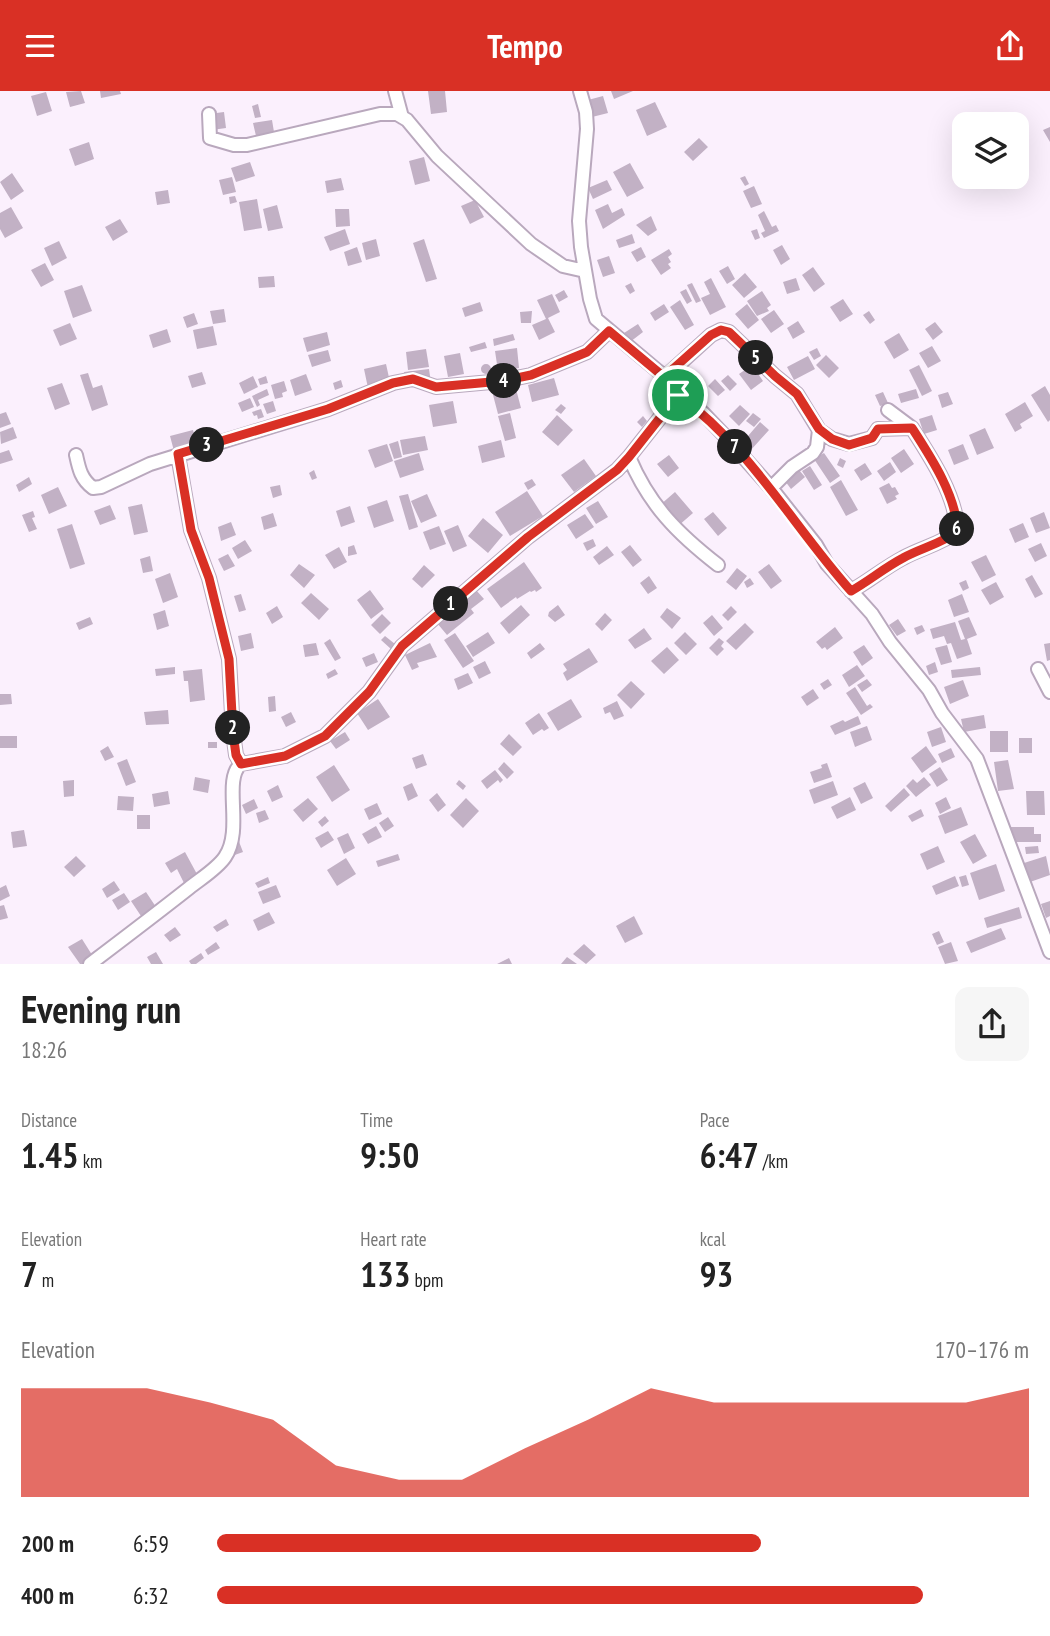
<!DOCTYPE html>
<meta charset="utf-8">
<style>
:root{--surface:#fff;--page:#f6f6f6;--text:#222;--muted:#767676;--accent:#d93025}
body{margin:0;font-family:"PT Sans Narrow",sans-serif;background:var(--page);color:var(--text);height:100vh;display:flex;flex-direction:column;font-size:26px;white-space:nowrap}
*{box-sizing:border-box;margin:0}
p{font-size:23px;color:var(--muted)}
.icon{flex:none;width:38px;height:38px;fill:none;stroke:currentColor;stroke-width:2;stroke-linecap:round;stroke-linejoin:round}
.map{position:relative;height:873px;overflow:hidden}
.panel{display:flex;flex-direction:column;background:var(--surface);flex:1}
.panel>*{flex:none}
.buttons{position:absolute;left:952px;top:21px;display:grid;gap:14px}
.buttons a{display:grid;place-items:center;width:77px;height:77px;border-radius:14px;background:var(--surface);box-shadow:0 7px 28px #0002;font-size:35px}
.pin{position:absolute;display:grid;place-items:center;width:60px;height:60px;color:#fff;margin:-30px;border:4px solid #fff;border-radius:50%;box-shadow:0 2px 7px #0007}
.km{position:absolute;width:35px;height:35px;margin:-18px;border-radius:50%;background:#222;color:#fff;font-size:19px;line-height:35px;text-align:center}
.round{display:grid;place-items:center;flex:none;width:74px;height:74px;border-radius:14px;background:var(--page)}
.head{display:flex;align-items:center;justify-content:space-between;height:119px;padding:0 21px}
h1{font-size:38px;font-weight:700;line-height:52px}
.figures{display:grid;grid-template-columns:repeat(3,1fr);gap:10px;height:119px;padding:7px 21px}
.figures div{display:grid;align-content:center}
.figures b{font-size:35px;font-weight:700}
.figures small{font-size:19px;font-weight:400}
.figures p{font-size:19px}
.chart{height:196px;padding:14px 21px}
.chart p{display:flex;justify-content:space-between}
.chart svg{width:100%;height:126px;margin-top:7px;fill:var(--accent);opacity:.7}
ul{padding:0 21px;list-style:none;font-size:23px}
li{display:grid;grid-template-columns:112px 84px 1fr;align-items:center;height:52px}
li i{height:18px;border-radius:9px;background:var(--accent)}
header{display:flex;justify-content:space-between;align-items:center;height:91px;padding:0 21px;background:var(--accent);color:#fff;font-size:32px;font-weight:700}
.map>svg:first-child{display:block}
</style>
<header><svg class="icon" aria-label="menu" viewBox="0 0 24 24"><path d="M4 6h16M4 12h16M4 18h16"/></svg>Tempo<svg class="icon" aria-label="share" viewBox="0 0 24 24"><path d="M12 15V3M7 8l5-5 5 5M5 13v7h14v-7"/></svg></header>
<div class="map">
<svg width="1050" height="873" viewBox="0 0 1050 873">
<rect width="100%" height="100%" fill="#fbf0fd"/>
<!-- building -->
<path fill="#c2b1c5" d="M81,0L85,12L70,16L66,1Z
M100,0H120L121,3L101,7Z
M428,0H445L447,21L431,23Z
M611,0H633L614,8Z
M46,1L52,20L37,25L31,5Z
M603,5L608,22L592,26L588,9Z
M655,11L667,36L647,45L636,19Z
M258,13L261,26L255,27L252,15Z
M224,21L226,37L212,39L209,23Z
M272,29L274,41L256,45L253,32Z
M1050,36V51L1043,39Z
M699,47L708,56L693,70L684,61Z
M89,51L94,68L75,75L69,58Z
M424,66L430,90L415,94L409,70Z
M250,71L255,85L236,91L231,77Z
M630,72L644,97L627,106L613,81Z
M12,82L24,100L11,109L0,91Z
M745,85L749,93L745,95L740,87Z
M232,86L236,101L223,104L219,89Z
M341,87L344,99L327,102L325,90Z
M607,89L612,99L593,108L588,97Z
M754,95L762,113L751,117L743,100Z
M168,99L170,112L157,114L155,101Z
M235,105L237,111L230,113L229,106Z
M257,108L262,137L244,140L239,111Z
M475,109L484,126L470,133L461,115Z
M608,113L612,122L622,117L625,124L603,138L595,119Z
M277,114L283,137L268,140L263,118Z
M11,116L23,137L5,147L0,138V122Z
M335,118H349L350,135L336,136Z
M764,120L772,136L776,134L779,140L764,147L761,142L765,140L758,124Z
M651,125L657,139L648,145L636,134Z
M120,128L128,141L113,150L105,136Z
M345,138L350,153L330,160L324,146Z
M757,138L760,147L755,149L751,140Z
M632,143L635,152L619,157L616,149Z
M376,148L380,165L366,169L362,152Z
M424,148L437,188L426,191L413,152Z
M59,150L67,167L52,175L44,157Z
M782,154L790,168L781,174L773,159Z
M357,156L362,171L348,175L344,161Z
M641,156L646,166L637,171L631,161Z
M669,158L672,163L668,166L671,171L668,173L671,177L661,184L651,169Z
M609,165L615,182L603,186L597,169Z
M45,172L54,189L41,196L31,179Z
M728,175L735,188L727,193L719,180Z
M813,176L825,193L814,201L802,184Z
M745,182L757,196L744,207L732,194Z
M274,185L275,196L259,197L258,186Z
M711,187L726,216L710,224L701,207L710,203L704,191Z
M796,187L800,199L787,203L783,191Z
M631,192L635,200L630,203L625,195Z
M692,192L701,210L696,212L687,194Z
M82,194L92,220L73,227L64,200Z
M686,198L692,210L687,213L680,201Z
M564,199L568,206L559,211L555,204Z
M762,200L771,214L767,217L769,220L757,225L747,210Z
M552,203L560,221L548,227L555,241L539,249L532,234L546,228L537,209Z
M843,208L853,223L840,231L830,216Z
M680,209L694,234L685,239L670,216Z
M480,211L483,220L465,226L462,217Z
M664,213L669,221L655,230L650,222Z
M747,213L759,229L748,238L735,223Z
M224,218L226,231L213,233L210,220Z
M774,219L784,233L771,242L761,228Z
M532,220L531,232H521L520,221Z
M869,220L875,229L870,233L863,224Z
M194,222L198,233L187,237L183,226Z
M798,230L805,241L793,248L787,237Z
M935,231L943,241L933,249L925,238Z
M70,232L77,248L60,255L53,239Z
M638,233L643,241L630,251L624,242Z
M213,235L217,254L197,258L193,239Z
M167,238L171,251L153,257L149,244Z
M327,241L330,254L307,261L303,247Z
M899,242L909,259L894,268L884,251Z
M513,243L515,249L494,255L493,248Z
M485,251L487,257L471,261L469,256Z
M932,255L941,270L928,277L919,262Z
M517,257L519,277L498,280L495,260Z
M817,257L821,265L814,269L809,261Z
M426,258L429,276L408,279L406,261Z
M328,259L331,270L312,276L308,264Z
M460,262L464,283L448,286L444,265Z
M826,264L839,277L829,287L816,274Z
M808,265L815,278L794,289L787,276Z
M481 278a5 5 0 1 1 10 0a5 5 0 1 1-10 0Z
M386,273L390,291L368,297L364,278Z
M752,274L763,290L751,299L739,283Z
M919,274L932,300L922,305L909,279Z
M429,278L431,292L406,296L404,281Z
M202,281L206,293L192,297L188,285Z
M88,282L93,297L102,294L108,314L92,320L80,284Z
M306,283L312,299L295,305L290,289Z
M728,284L737,293L730,300L721,290Z
M253,285L258,296L244,303L239,292Z
M266,285L268,292L260,294L258,288Z
M554,287L559,304L532,311L528,294Z
M715,288L725,299L718,305L708,295Z
M341,289L343,296L335,299L333,292Z
M284,290L287,300L282,302L283,306L275,308L271,294Z
M62,292L70,313L55,319L47,297Z
M1045,295L1050,304V329L1048,331L1031,304Z
M267,298L269,304L258,309L260,314L257,316L252,305Z
M516,298L521,317L498,323L493,304Z
M916,298L919,307L901,312L898,303Z
M883,301L888,312L880,315L875,304Z
M948,301L953,313L942,317L938,304Z
M250,307L254,316L242,321L238,312Z
M273,310L276,320L267,323L263,313Z
M453,310L457,332L433,336L429,314Z
M1025,311L1033,325L1020,333L1022,337L1015,341L1005,323Z
M561,313L566,317L561,323L555,319Z
M740,314L750,323L739,335L729,325Z
M261,318L264,326L258,328L257,324L254,325L252,321Z
M6,321L11,333L0,337V323Z
M510,322L516,347L505,350L498,325Z
M753,322L761,328L754,336L746,330Z
M557,324L573,339L558,355L542,341Z
M932,324L937,339L924,343L919,328Z
M643,325L647,330L642,336L637,331Z
M760,331L769,339L750,360L742,352Z
M13,336L17,347L1,353L0,341Z
M985,337L994,357L977,364L969,344Z
M193,339L197,354L174,360L170,345Z
M425,345L428,359L403,364L400,349Z
M501,349L505,366L482,372L478,355Z
M398,350L402,366L394,368L389,353Z
M387,353L393,370L375,377L368,359Z
M963,353L969,368L954,374L948,359Z
M904,358L914,373L901,382L891,367Z
M9,359L13,369L0,373V362Z
M419,362L424,379L400,387L394,370Z
M824,362L840,385L830,392L814,368Z
M669,364L679,377L668,386L657,373Z
M840,367L846,370L843,377L837,374Z
M584,368L596,385L574,401L561,384Z
M890,371L896,381L884,390L877,380Z
M865,372L872,383L861,390L854,379Z
M810,375L822,394L814,399L802,380Z
M314,379L317,387L312,389L309,382Z
M799,379L805,386L791,398L785,390Z
M29,386L32,393L19,401L16,394Z
M532,388L536,394L528,399L524,392Z
M841,389L858,419L846,425L830,396Z
M889,392L892,397L895,396L899,403L895,405L897,408L887,413L879,397Z
M280,394L282,404L273,407L270,396Z
M58,396L67,415L49,423L41,404Z
M527,400L543,425L510,445L495,421Z
M675,401L693,422L670,442L652,421Z
M408,403L418,436L409,439L399,405Z
M427,403L437,425L421,432L411,410Z
M387,409L394,430L374,437L367,416Z
M598,410L608,426L596,433L586,417Z
M142,413L148,441L134,444L128,416Z
M110,414L116,428L100,434L94,420Z
M350,415L355,431L341,436L336,420Z
M33,420L35,426L32,427L37,438L29,441L22,424Z
M713,421L727,437L718,445L704,428Z
M1044,421L1050,437L1036,442L1030,427Z
M273,422L277,435L264,439L261,426Z
M585,423L594,436L576,448L567,434Z
M483,427L503,444L488,462L468,445Z
M231,431L236,444L221,450L218,436Z
M1023,432L1029,446L1015,452L1009,438Z
M72,433L85,473L70,478L57,438Z
M458,434L467,455L453,461L444,440Z
M439,435L446,453L430,459L423,441Z
M593,448L596,455L587,460L583,452Z
M245,449L252,460L238,468L232,457Z
M1041,452L1047,465L1035,471L1028,458Z
M354,454L357,463L348,465V456Z
M630,454L642,469L633,476L621,461Z
M607,455L614,464L599,474L593,466Z
M339,456L347,471L334,478L325,464Z
M228,463L235,475L224,480L218,468Z
M986,464L996,484L982,491L971,471Z
M150,465L153,480L143,482L140,468Z
M524,471L542,497L536,501L535,499L531,501L530,500L517,508L516,506L501,517L487,498Z
M299,473L315,484L304,497L290,484Z
M769,473L782,490L771,498L758,481Z
M424,474L435,484L422,497L412,488Z
M737,477L747,485L736,499L726,491Z
M170,482L178,506L163,512L155,488Z
M1032,484L1043,503L1035,507L1025,488Z
M649,485L657,497L648,503L640,492Z
M750,487L754,493L747,497L744,491Z
M966,489L969,497L963,500L959,492Z
M996,491L1004,506L990,514L981,499Z
M370,499L384,518L371,528L357,509Z
M476,499L484,508L471,518L474,522L447,544L437,532Z
M311,502L329,518L319,529L301,512Z
M241,503L246,519L239,521L234,505Z
M962,503L969,521L954,526L948,509Z
M521,514L530,524L509,543L500,532Z
M558,514L565,524L555,531L548,525L549,521Z
M277,515L283,526L272,533L266,522Z
M731,515L737,521L728,530L722,524Z
M667,517L681,527L672,538L660,526Z
M165,519L169,535L157,539L153,523Z
M605,522L612,529L602,540L595,533Z
M382,523L391,532L380,543L371,534Z
M712,524L723,537L714,545L703,532Z
M90,526L93,533L79,539L76,532Z
M969,526L977,544L967,548L972,563L957,568L951,552L947,553L944,545L933,548L930,538L955,531L961,549L965,548L958,530Z
M898,528L906,540L897,545L889,534Z
M745,532L754,541L736,559L726,550Z
M922,534L925,540L917,544L914,537Z
M835,536L843,547L827,559L825,556L822,558L816,551Z
M644,537L652,548L635,558L628,549Z
M488,541L495,552L473,566L466,555Z
M685,541L697,553L686,564L674,552Z
M251,542L254,557L241,560L238,545Z
M455,542L474,570L463,577L444,549Z
M385,545L395,553L391,558L381,549Z
M719,547L724,551L721,555L724,558L717,565L709,557Z
M330,548L341,567L335,570L324,552Z
M316,552L319,564L305,566L303,554Z
M430,552L437,566L417,572L419,576L412,579L405,564Z
M540,552L545,558L531,568L527,562Z
M1050,552V569L1047,570L1044,553Z
M864,554L873,567L862,575L853,561Z
M947,554L952,571L941,574L935,557Z
M667,556L679,569L664,583L651,570Z
M589,557L598,571L567,590L563,582L567,579L563,573Z
M374,562L378,571L366,576L362,567Z
M485,570L491,582L479,588L473,576Z
M935,571L938,581L929,584L926,575Z
M857,574L865,585L849,596L842,584Z
M175,576V583L156,585L155,578Z
M980,576L981,584L952,587L951,579Z
M202,578L205,609L190,611L188,590H184L183,580Z
M335,578L338,583L328,588L326,583Z
M468,582L473,592L458,599L454,588Z
M828,588L832,594L824,599L820,593Z
M867,588L872,594L862,601L857,594Z
M963,589L969,605L950,613L944,596Z
M631,590L645,603L631,618L617,604Z
M855,596L867,615L870,613L873,616L861,624L846,602Z
M813,598L819,607L807,615L801,606Z
M0,603H11L12,613L0,614Z
M275,605L276,620L269,621L268,606Z
M378,608L390,626L368,639L357,622Z
M571,608L582,626L558,640L547,622Z
M617,610L624,625L614,629L610,621L605,623L603,617Z
M168,619L169,633L146,634L144,621Z
M291,621L296,631L286,636L281,626Z
M539,622L549,637L544,640L542,638L533,644L525,632Z
M984,624L986,637L964,641L961,628Z
M858,625L861,633L835,644L830,635L843,629L845,631Z
M867,635L872,649L855,656L850,641Z
M941,636L946,651L932,656L927,641Z
M990,640H1008V661H990Z
M345,641L350,649L336,658L330,650Z
M509,643L522,656L513,665L500,653Z
M0,645H17V657H0Z
M1019,647H1032V662H1019Z
M208,651H217V657H208Z
M108,655L114,666L105,670L100,660Z
M926,655L937,671L922,682L911,667Z
M951,657L955,666L942,672L938,663Z
M423,663L427,674L416,678L412,667Z
M127,668L136,691L126,695L117,672Z
M1008,669L1014,698L998,700L994,671Z
M504,671L514,681L507,688L498,678Z
M827,672L832,686L814,692L810,681L822,677L821,674Z
M334,674L350,699L332,711L316,686Z
M940,676L948,689L937,696L929,683Z
M495,679L503,689L500,692L498,689L487,698L481,690Z
M195,686L210,689L208,702L193,699Z
M924,686L931,694L916,706L906,695L913,688L917,692Z
M74,689V705L64,706L63,690Z
M459,689L466,695L463,699L456,693Z
M833,690L838,704L814,713L809,699Z
M865,691L873,707L861,713L853,697Z
M412,692L418,705L408,710L403,696Z
M278,694L283,706L272,711L267,700Z
M904,697L910,704L891,721L885,715Z
M168,700L170,713L154,716L152,703Z
M1026,700H1044L1045,724H1027Z
M437,702L446,714L438,721L429,709Z
M118,705L134,706L133,720L117,719Z
M850,706L856,719L837,728L831,716Z
M946,706L951,717L940,723L935,712Z
M308,707L318,718L303,731L293,719Z
M466,707L479,720L463,737L450,724Z
M254,708L258,717L246,723L242,714Z
M377,712L382,723L369,729L364,718Z
M961,716L968,734L945,743L938,725Z
M921,718L924,725L912,731L908,725Z
M265,719L269,728L259,732L256,722Z
M137,724H150V738H137Z
M325,725L329,730L322,736L318,731Z
M388,726L394,735L385,741L379,732Z
M376,735L382,746L368,753L362,743Z
M1010,736H1034V743H1041V751H1010Z
M24,739L27,755L13,757L11,741Z
M328,740L334,749L321,757L315,747Z
M348,742L355,757L344,763L337,747Z
M975,743L987,765L973,773L960,751Z
M238,748L243,761L232,765L228,751Z
M938,755L945,771L927,779L920,763Z
M1038,755L1039,762L1026,763L1025,756Z
M185,761L198,785L184,792L177,778L171,782L165,772Z
M398,763L400,769L378,776L376,770Z
M76,765L86,775L74,786L64,776Z
M1046,765L1050,784L1030,791L1024,772Z
M346,767L356,783L337,795L327,779Z
M996,773L1005,800L979,809L970,782Z
M966,784L969,794L962,796L959,786Z
M955,785L959,795L936,804L932,795Z
M268,786L270,792L258,797L255,792Z
M114,790L120,799L107,807L102,798Z
M6,794L10,805L0,810V797Z
M276,794L281,806L263,813L258,801Z
M146,801L156,816L141,825L131,810Z
M124,802L130,811L118,819L112,809Z
M1050,810V825L1046,827L1041,813Z
M4,814L8,827L0,829V815Z
M1019,816L1022,827L987,837L984,827Z
M269,821L275,832L258,840L253,829Z
M634,825L643,843L625,852L616,835Z
M226,828L229,834L217,841L213,836Z
M175,836L181,844L170,851L164,844Z
M1001,837L1006,848L971,862L966,851Z
M939,840L944,851L937,854L932,843Z
M82,848L94,867L84,873H80L68,856Z
M216,851L220,857L208,864L205,859Z
M951,851L958,870L945,873L938,856Z
M584,853L596,864L586,873L573,863Z
M156,861L163,873H151L147,866Z
M201,862L204,867L196,873H191L189,870Z
M567,866L577,873H561Z
M509,867L512,873H497Z"/>
<g fill="none" stroke-linecap="round" stroke-linejoin="round">
<defs>
<path id="minor" d="M395,0L402,26
M580,0L586,21L587,38L579,130L581,156L590,208L596,228L665,286L678,304L703,322L723,343L771,397L816,454L827,473L872,523L890,551L929,599L942,622L977,668L1050,861
M209,23L210,47L234,54H247L380,23H397L407,29L437,65L531,153L563,175L585,180
M665,286L711,244L721,239L729,241L775,285L797,303L819,339L832,348L849,353L872,347L878,338L912,337C932,368 955,403 958,440C941,453 921,457 903,467C884,477 869,490 851,500
M888,319L912,337
M76,364C79,378 81,388 93,397L101,396L150,373L328,318L393,292L413,288L436,296L502,290L531,284L587,261L609,240
M178,364L191,439L209,487L229,568L233,642L236,664L241,673
M629,366C649,414 678,443 718,474
M771,397L792,376L813,362L817,356L819,339
M1038,578L1050,601
M90,873C123,848 156,823 189,797C200,788 217,778 225,766C244,738 222,689 241,673L285,665L325,645L369,601L402,555L528,446L617,379L629,366L678,304"/>
</defs>
<!-- minor casing -->
<use href="#minor" stroke="#b9a8bd" stroke-width="16"/>
<!-- minor -->
<use href="#minor" stroke="#fff" stroke-width="12"/>
</g>
<g fill="none" stroke-linecap="round" stroke-linejoin="round">
<defs>
<path id="route" d="M721,239L729,241L775,285L797,303L819,338L832,348L849,354L872,347L878,338L912,337C932,368 955,403 958,440C941,453 921,457 903,467C884,477 869,490 851,500C793,435 750,356 678,304L629,366L617,379L528,446L402,555L369,601L325,645L285,665L241,673L236,664L233,642L229,568L209,487L191,439L178,363L328,318L393,292L413,288L436,296L502,290L531,284L587,261L609,240L664,286L711,244Z"/>
</defs>
<!-- route casing -->
<use href="#route" stroke="#fff" stroke-width="14"/>
<!-- route -->
<use href="#route" stroke="#d93025" stroke-width="9"/>
</g>
</svg>
<div class="buttons">
<a><svg class="icon" aria-label="layers" viewBox="0 0 24 24"><path d="M12 4l9 5-9 5-9-5zM3 14l9 5 9-5"/></svg></a>
</div>
<div class="pin" style="left:678px;top:304px;background:#1e9e55"><svg class="icon" aria-label="arrive" viewBox="0 0 24 24"><path d="M6 21V4h12l-3 4 3 4H6"/></svg></div>
<b class="km" style="left:451px;top:513px">1</b>
<b class="km" style="left:233px;top:637px">2</b>
<b class="km" style="left:207px;top:354px">3</b>
<b class="km" style="left:504px;top:290px">4</b>
<b class="km" style="left:756px;top:267px">5</b>
<b class="km" style="left:957px;top:438px">6</b>
<b class="km" style="left:735px;top:356px">7</b>
</div>
<section class="panel">
<div class="head"><div><h1>Evening run</h1><p>18:26</p></div><a class="round"><svg class="icon" aria-label="share" viewBox="0 0 24 24"><path d="M12 15V3M7 8l5-5 5 5M5 13v7h14v-7"/></svg></a></div>
<div class="figures">
<div><p>Distance</p><b>1.45<small> km</small></b></div>
<div><p>Time</p><b>9:50</b></div>
<div><p>Pace</p><b>6:47<small> /km</small></b></div>
</div>
<div class="figures">
<div><p>Elevation</p><b>7<small> m</small></b></div>
<div><p>Heart rate</p><b>133<small> bpm</small></b></div>
<div><p>kcal</p><b>93</b></div>
</div>
<div class="chart"><p><span>Elevation</span>170–176 m</p>
<svg viewBox="0 0 160 44" preserveAspectRatio="none"><path d="M0 44V6L10 6L20 6L30 11L40 17L50 33L60 38L70 38L80 27L90 17L100 6L110 11L120 11L130 11L140 11L150 11L160 6V44z"/></svg>
</div>
<ul>
<li><b>200 m</b>6:59<i style="width:67%"></i></li>
<li><b>400 m</b>6:32<i style="width:87%"></i></li>
</ul>
</section>
